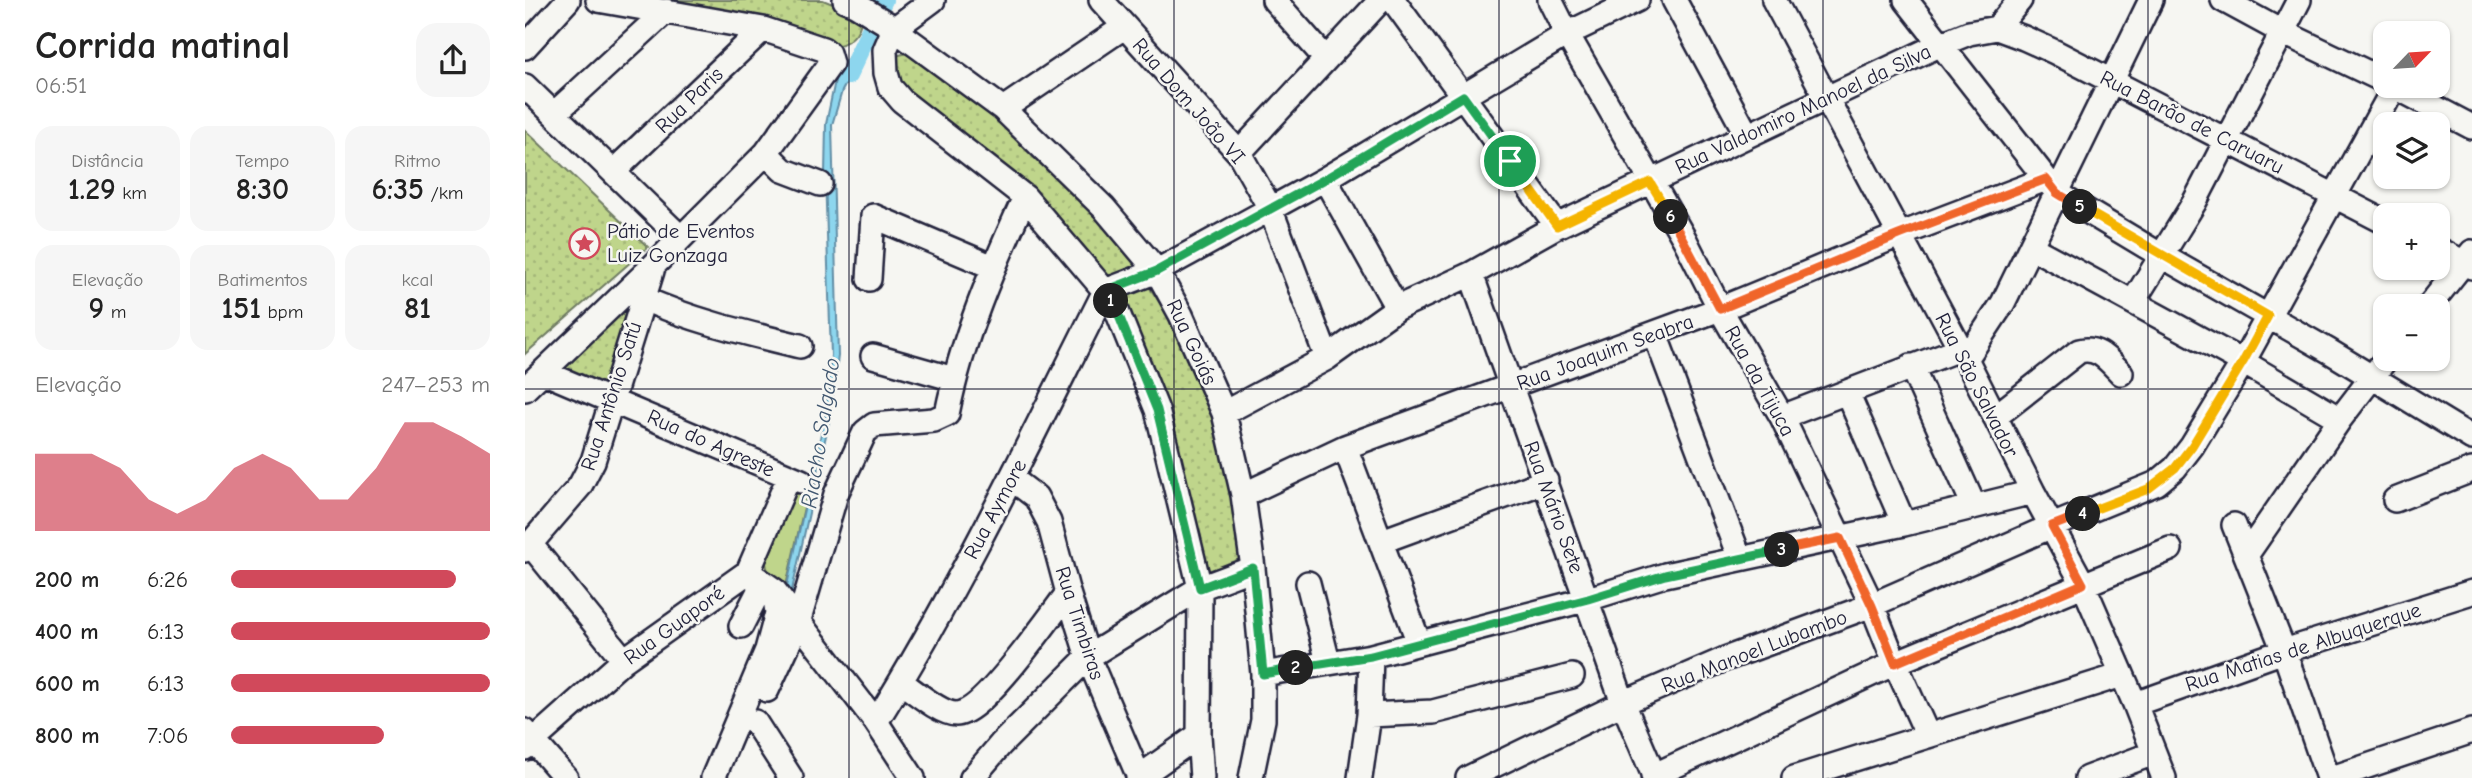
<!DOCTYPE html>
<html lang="pt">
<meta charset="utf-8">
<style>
:root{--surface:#fff;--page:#f6f6f6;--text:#222;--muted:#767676;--accent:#d1495b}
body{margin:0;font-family:"Comic Neue",sans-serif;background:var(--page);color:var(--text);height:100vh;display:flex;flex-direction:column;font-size:26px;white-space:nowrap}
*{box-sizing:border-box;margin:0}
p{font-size:23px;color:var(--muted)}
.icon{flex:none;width:38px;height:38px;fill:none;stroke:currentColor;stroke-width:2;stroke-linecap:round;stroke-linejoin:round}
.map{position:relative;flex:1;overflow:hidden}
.details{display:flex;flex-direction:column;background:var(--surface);width:525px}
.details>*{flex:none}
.needle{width:46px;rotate:65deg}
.controls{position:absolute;left:1848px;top:21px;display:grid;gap:14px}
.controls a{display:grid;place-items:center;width:77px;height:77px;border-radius:14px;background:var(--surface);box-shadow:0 2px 5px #0004;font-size:35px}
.pin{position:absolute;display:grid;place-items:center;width:60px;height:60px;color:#fff;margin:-30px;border:4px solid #fff;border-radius:50%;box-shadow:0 2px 7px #0007}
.km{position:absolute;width:35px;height:35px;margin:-18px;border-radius:50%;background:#222;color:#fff;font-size:19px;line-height:35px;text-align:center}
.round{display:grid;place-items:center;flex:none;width:74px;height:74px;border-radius:21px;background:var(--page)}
.head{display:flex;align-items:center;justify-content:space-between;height:119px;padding:0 35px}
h1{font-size:38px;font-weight:700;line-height:52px}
.metrics{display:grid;grid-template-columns:repeat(3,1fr);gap:10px;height:119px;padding:7px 35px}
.metrics div{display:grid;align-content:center;border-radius:18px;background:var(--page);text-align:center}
.metrics b{font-size:30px;font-weight:700}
.metrics small{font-size:19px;font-weight:400}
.metrics p{font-size:19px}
.chart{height:196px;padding:14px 35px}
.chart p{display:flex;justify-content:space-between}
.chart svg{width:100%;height:126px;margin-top:7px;fill:var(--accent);opacity:.7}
ul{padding:0 35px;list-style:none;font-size:23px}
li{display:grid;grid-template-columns:112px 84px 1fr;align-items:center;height:52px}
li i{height:18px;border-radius:9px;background:var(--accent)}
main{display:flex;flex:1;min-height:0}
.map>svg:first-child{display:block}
</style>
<main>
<section class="details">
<div class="head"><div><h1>Corrida matinal</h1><p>06:51</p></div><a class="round"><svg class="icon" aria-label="share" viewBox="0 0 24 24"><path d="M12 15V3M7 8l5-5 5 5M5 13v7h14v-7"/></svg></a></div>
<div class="metrics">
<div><p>Distância</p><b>1.29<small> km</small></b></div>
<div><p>Tempo</p><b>8:30</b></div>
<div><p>Ritmo</p><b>6:35<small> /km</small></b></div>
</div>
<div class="metrics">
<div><p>Elevação</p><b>9<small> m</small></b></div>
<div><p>Batimentos</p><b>151<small> bpm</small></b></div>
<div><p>kcal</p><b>81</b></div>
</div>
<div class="chart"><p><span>Elevação</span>247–253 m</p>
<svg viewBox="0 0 160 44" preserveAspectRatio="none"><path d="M0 44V17L10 17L20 17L30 22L40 33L50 38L60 33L70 22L80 17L90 22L100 33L110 33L120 22L130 6L140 6L150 11L160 17V44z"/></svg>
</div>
<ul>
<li><b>200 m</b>6:26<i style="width:87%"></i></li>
<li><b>400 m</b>6:13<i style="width:100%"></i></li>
<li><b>600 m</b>6:13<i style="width:100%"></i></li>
<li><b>800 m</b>7:06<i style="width:59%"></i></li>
</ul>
</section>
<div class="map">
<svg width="1947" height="778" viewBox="0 0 1947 778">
<defs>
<pattern id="park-dots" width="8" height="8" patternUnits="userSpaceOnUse" patternTransform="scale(1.75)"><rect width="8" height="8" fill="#bfd58b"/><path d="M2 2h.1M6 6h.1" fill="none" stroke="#a4b779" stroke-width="1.8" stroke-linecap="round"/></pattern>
</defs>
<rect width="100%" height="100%" fill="#f6f6f2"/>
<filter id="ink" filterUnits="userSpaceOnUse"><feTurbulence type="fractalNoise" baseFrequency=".0143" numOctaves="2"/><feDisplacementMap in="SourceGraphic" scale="14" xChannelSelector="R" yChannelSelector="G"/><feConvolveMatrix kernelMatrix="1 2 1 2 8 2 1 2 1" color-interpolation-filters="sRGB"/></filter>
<g filter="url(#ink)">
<!-- green -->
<path fill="#bfd58b" stroke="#707c63" stroke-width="2" d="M269,484L283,490L260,590C248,580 239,571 241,555Z"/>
<!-- park -->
<path fill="url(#park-dots)" stroke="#707c63" stroke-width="2" d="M118,0H298L337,16C335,36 323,45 304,47Z
M392,51L516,155L609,261L612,267L583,281L378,93L366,61L374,55Z
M0,130L123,247L0,354Z
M613,286L625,288L649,325L691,422L708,498L718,563L695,577L680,573L598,309C600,297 602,291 613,286Z
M97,299L107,304L80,390L39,380L36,360Z"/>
<!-- water -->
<path fill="#8dd6ee" stroke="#628ea6" stroke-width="2" d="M326,53L335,58L317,91L307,125L313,356L305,417L266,595L261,590L300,416L306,355L300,175L301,124L311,76Z"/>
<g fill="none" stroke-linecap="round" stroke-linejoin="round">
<!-- canal -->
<path stroke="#8dd6ee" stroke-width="18" d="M323,76L359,0"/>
<defs>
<path id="minor" d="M320,0L330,4L361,23L478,109L579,208L632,271L656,315L699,413L718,495L728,568L738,674V720L726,778
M408,0L369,29L360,50L361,73L365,87L377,101L500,197L580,291L592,311L632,410L675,588L674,735L677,778
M576,0L714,153L745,208L802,358
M749,0L801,59
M868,0L1032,226
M1025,0L1042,34L1160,240L1195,309L1257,417L1347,605L1370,663L1403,736
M1149,0L1222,135
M1249,0L1441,359L1508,492L1558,584L1610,704L1639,778
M1381,0L1532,193L1637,256L1804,351L1947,438
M1698,0L1757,32L1860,81
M1472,28L1495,0
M0,47L43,0
M0,86L156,238
M1869,86L1947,127
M478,109L599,27
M29,114L141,11
M241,153L258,170L295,184
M714,153L856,0
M89,171L238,29
M800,179L872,308
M1506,247L1718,362L1815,419
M1913,249L1947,267
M946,274L1098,703L1130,778
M344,279L348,216L468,267
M580,291L632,271L800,179L1042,34L1112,0
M117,298C168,321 221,333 275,346
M1608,302L1669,203L1774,0
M1904,306L1947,252
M1130,334L1215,559
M348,356L429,379
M1441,359L1478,303L1626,0
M1386,366L1449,506
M18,372L276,481
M0,389L129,265L241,153L306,63L303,53L298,49L238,29L73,0
M1322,392L1379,524
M699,413L802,358L872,308L946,274L1032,226L1414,45L1444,33L1472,28L1499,38L1530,52L1860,222
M1257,417L1434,349
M1470,417L1554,351C1573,346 1583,360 1596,373
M820,447L894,643
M486,478L511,497L524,522L543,593L563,657L614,777
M718,495L820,447L1195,309L1374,235L1521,179
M1870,500L1947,470
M1709,525L1759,651L1803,778
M857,541L1021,481
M6,545L99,660
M0,550L55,486L68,461L127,271
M1722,554L1815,419L1861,359
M223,572L249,590L351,722L388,778
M783,583L803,662
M216,626L234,591L233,579
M738,674L846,656L1063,599L1140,575L1379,524L1508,492
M376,682C389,691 416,714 431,714C458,714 525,616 543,593
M242,690L273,623L311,494L340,432L349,425L409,420L422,414C437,338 468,267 500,197
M1610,704L1759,651L1947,592
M844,715L908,712L1047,676
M230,722L266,778
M351,722C437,584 507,436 580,291
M0,731L41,778
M0,748L99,660L223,572L264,477
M1128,776L1370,663L1645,549
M188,778L242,650L252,613L249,590
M447,778L476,744L563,657L675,588L728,568
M613,778L674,735
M835,778L844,715L846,656
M943,778L1098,703L1200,659L1347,605L1527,526L1632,483L1650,468L1667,446L1718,362L1870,86
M1269,778L1597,675
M1562,778L1629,753
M1807,778L1947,731"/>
</defs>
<!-- minor casing -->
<use href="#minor" stroke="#22223b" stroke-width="28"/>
<!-- minor -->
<use href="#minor" stroke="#f6f6f2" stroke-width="23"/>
</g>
</g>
<g fill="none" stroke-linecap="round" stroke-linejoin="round" filter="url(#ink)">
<defs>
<path id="split-1" d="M586,301L580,291L632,271L800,179L938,96L985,161"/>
<path id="split-2" d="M586,301L592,311L632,410L675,588L728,568L738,674L771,668"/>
<path id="split-3" d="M771,668L846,656L1063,599L1140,575L1257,550"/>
<path id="split-4" d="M1257,550L1315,538L1347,606L1370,663L1558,584L1527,526L1558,514"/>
<path id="split-5" d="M1555,207L1743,316L1718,362L1667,446L1650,468L1623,489L1558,514"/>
<path id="split-6" d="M1146,217L1195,309L1374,235L1521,179L1532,193L1555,207"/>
<path id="split-7" d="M985,161L1032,226L1125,182L1146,217"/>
</defs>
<!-- split-1 casing -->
<use href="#split-1" stroke="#fff" stroke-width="14"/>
<!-- split-2 casing -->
<use href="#split-2" stroke="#fff" stroke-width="14"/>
<!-- split-3 casing -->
<use href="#split-3" stroke="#fff" stroke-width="14"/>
<!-- split-4 casing -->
<use href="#split-4" stroke="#fff" stroke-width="14"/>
<!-- split-5 casing -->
<use href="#split-5" stroke="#fff" stroke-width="14"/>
<!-- split-6 casing -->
<use href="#split-6" stroke="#fff" stroke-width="14"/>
<!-- split-7 casing -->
<use href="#split-7" stroke="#fff" stroke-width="14"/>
<!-- split-1 -->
<use href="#split-1" stroke="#22a559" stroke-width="9"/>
<!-- split-2 -->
<use href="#split-2" stroke="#22a559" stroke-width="9"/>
<!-- split-3 -->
<use href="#split-3" stroke="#22a559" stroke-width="9"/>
<!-- split-4 -->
<use href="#split-4" stroke="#f0652b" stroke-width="9"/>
<!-- split-5 -->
<use href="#split-5" stroke="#f5b400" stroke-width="9"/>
<!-- split-6 -->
<use href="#split-6" stroke="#f0652b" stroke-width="9"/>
<!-- split-7 -->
<use href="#split-7" stroke="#f5b400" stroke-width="9"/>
</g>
<!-- grid -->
<path fill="none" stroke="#22223b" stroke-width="2" stroke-opacity="0.55" d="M324,0V778M649,0V778M974,0V778M1298,0V778M1623,0V778M0,389H1947"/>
<!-- icons -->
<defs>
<symbol id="sight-ring" viewBox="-11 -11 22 22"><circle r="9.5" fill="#f6f6f2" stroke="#d1495b" stroke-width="1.5"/><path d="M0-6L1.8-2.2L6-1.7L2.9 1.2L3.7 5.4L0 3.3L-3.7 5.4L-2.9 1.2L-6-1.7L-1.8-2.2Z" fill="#d1495b"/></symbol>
</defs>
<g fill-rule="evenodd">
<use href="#sight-ring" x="42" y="226" width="35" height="35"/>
</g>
<g text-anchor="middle" stroke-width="5" stroke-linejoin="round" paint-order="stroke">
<!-- street labels -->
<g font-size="21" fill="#22223b" stroke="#f6f6f2">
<text transform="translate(164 100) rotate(-44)" y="7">Rua Paris</text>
<text transform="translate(664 101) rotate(49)" y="7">Rua Dom João VI</text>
<text transform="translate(1278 109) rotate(-25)" y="7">Rua Valdomiro Manoel da Silva</text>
<text transform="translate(1667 122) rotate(27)" y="7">Rua Barão de Caruaru</text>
<text transform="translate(667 342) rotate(65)" y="7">Rua Goiás</text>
<text transform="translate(1080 352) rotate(-20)" y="7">Rua Joaquim Seabra</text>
<text transform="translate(1235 381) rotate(61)" y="7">Rua da Tijuca</text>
<text transform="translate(1452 385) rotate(63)" y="7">Rua São Salvador</text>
<text transform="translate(86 396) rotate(-72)" y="7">Rua Antônio Satú</text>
<text transform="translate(186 443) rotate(24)" y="7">Rua do Agreste</text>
<text transform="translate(1029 507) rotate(70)" y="7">Rua Mário Sete</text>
<text transform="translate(470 509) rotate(-62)" y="7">Rua Aymore</text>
<text transform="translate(555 623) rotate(72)" y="7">Rua Timbiras</text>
<text transform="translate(149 625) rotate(-36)" y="7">Rua Guaporé</text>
<text transform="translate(1778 647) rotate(-18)" y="7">Rua Matias de Albuquerque</text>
<text transform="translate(1229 651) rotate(-21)" y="7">Rua Manoel Lubambo</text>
</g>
<!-- poi labels -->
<g font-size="21" fill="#22223b" stroke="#f6f6f2" text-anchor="start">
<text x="82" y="238">Pátio de Eventos<tspan x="82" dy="24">Luiz Gonzaga</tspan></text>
</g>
<!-- water labels -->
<g font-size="23" font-style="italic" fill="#425871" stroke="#f6f6f2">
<text transform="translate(295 433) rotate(-81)" y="8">Riacho Salgado</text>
</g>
</g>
</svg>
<div class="controls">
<a><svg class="needle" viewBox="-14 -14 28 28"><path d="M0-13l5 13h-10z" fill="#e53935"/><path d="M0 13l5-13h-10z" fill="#767676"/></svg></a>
<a><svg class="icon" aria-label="layers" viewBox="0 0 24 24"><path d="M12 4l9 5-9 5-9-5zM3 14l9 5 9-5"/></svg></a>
<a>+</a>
<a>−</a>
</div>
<div class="pin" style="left:985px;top:161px;background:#1e9e55"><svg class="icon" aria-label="arrive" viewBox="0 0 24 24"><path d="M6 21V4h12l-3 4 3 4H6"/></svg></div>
<b class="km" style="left:586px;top:301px">1</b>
<b class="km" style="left:771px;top:668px">2</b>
<b class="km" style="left:1257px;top:550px">3</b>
<b class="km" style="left:1558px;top:514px">4</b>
<b class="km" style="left:1555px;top:207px">5</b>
<b class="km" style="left:1146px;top:217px">6</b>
</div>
</main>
